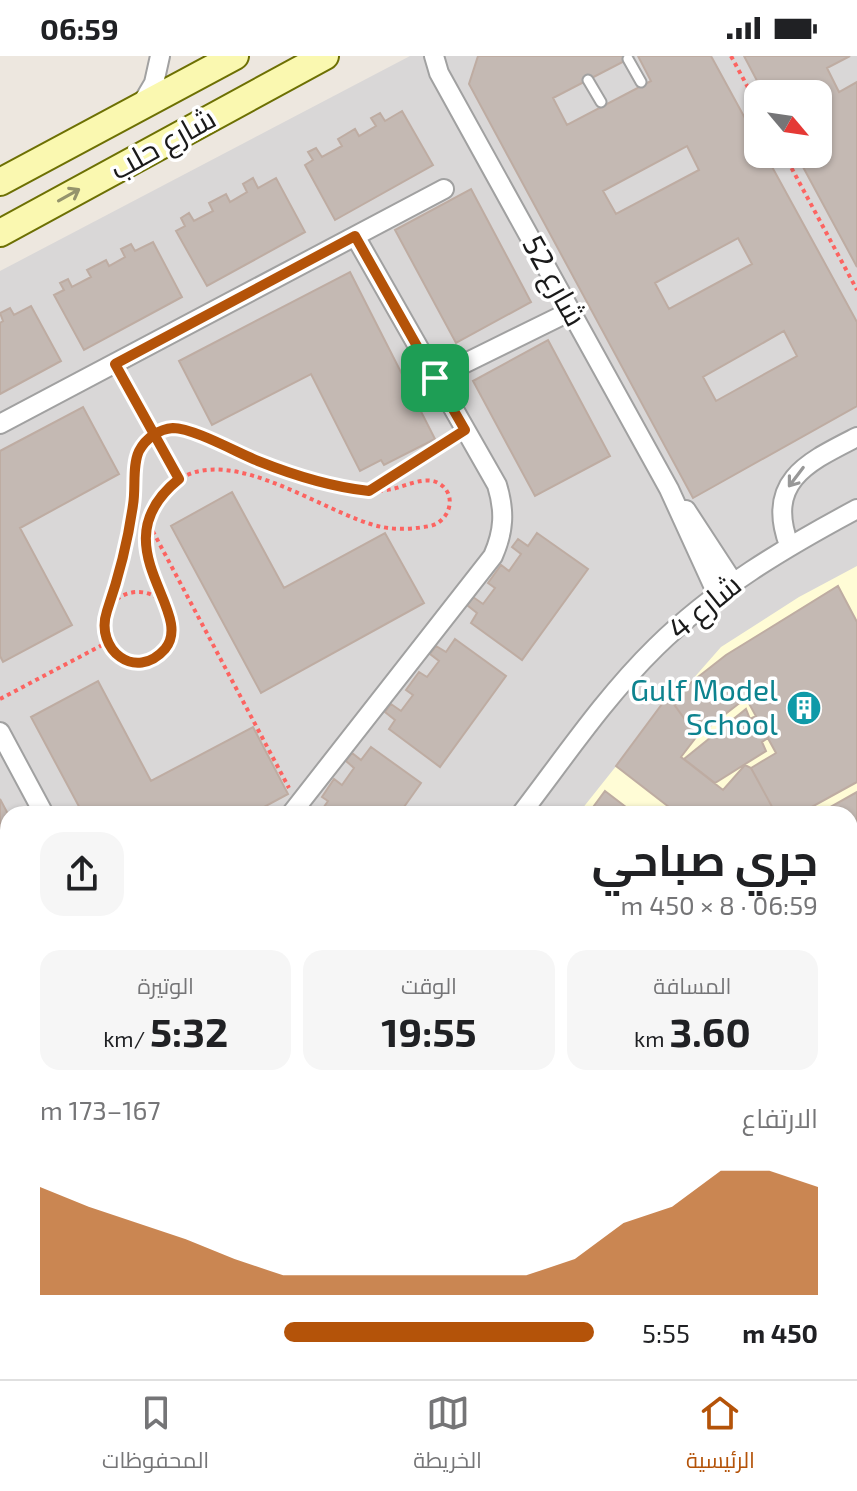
<!DOCTYPE html>
<html lang="ar">
<meta charset="utf-8">
<style>
:root{--surface:#fff;--page:#f6f6f6;--text:#202124;--muted:#757577;--line:#e0e0e0;--accent:#b45309}
body{margin:0;font-family:"Exo 2",Cairo,sans-serif;background:var(--page);color:var(--text);direction:rtl;height:100vh;display:flex;flex-direction:column;font-size:30px;white-space:nowrap}
*{box-sizing:border-box;margin:0}
p{font-size:26px;color:var(--muted)}
.icon{flex:none;width:44px;height:44px;fill:none;stroke:currentColor;stroke-width:2;stroke-linecap:round;stroke-linejoin:round}
.map{position:relative;flex:1;overflow:hidden;direction:ltr}
.side{position:absolute;left:0px;top:750px;width:858px;height:574px;display:flex;flex-direction:column;background:var(--surface);border-radius:24px 24px 0 0;box-shadow:0 2px 6px #0004;direction:rtl}
.side>*{flex:none}
.needle{width:52px;rotate:119deg}
.buttons{position:absolute;left:744px;top:24px;display:grid;gap:16px}
.buttons a{display:grid;place-items:center;width:88px;height:88px;border-radius:16px;background:var(--surface);box-shadow:0 2px 6px #0004;font-size:40px}
.pin{position:absolute;display:grid;place-items:center;width:68px;height:68px;color:#fff;margin:-34px;border-radius:16px;box-shadow:0 4px 12px #0006}
.round{display:grid;place-items:center;flex:none;width:84px;height:84px;border-radius:24px;background:var(--page)}
.headline{display:flex;align-items:center;justify-content:space-between;height:136px;padding:0 40px}
h1{font-size:44px;font-weight:700;line-height:60px}
.metrics{display:grid;grid-template-columns:repeat(3,1fr);gap:12px;height:136px;padding:8px 40px}
.metrics div{display:grid;align-content:center;border-radius:20px;background:var(--page);text-align:center}
.metrics b{font-size:40px;font-weight:700}
.metrics small{font-size:22px;font-weight:400}
.metrics p{font-size:22px}
.chart{height:224px;padding:16px 40px}
.chart p{display:flex;justify-content:space-between}
.chart svg{width:100%;height:144px;margin-top:8px;fill:var(--accent);opacity:.7}
ul{padding:0 40px;list-style:none;font-size:26px}
li{display:grid;grid-template-columns:128px 96px 1fr;align-items:center;height:60px}
li i{height:20px;border-radius:10px;background:var(--accent)}
.status{display:flex;justify-content:space-between;align-items:center;height:56px;padding:0 40px;background:var(--surface);direction:ltr}
.status svg{height:22px;fill:currentColor}
.tab-bar{display:flex;justify-content:space-around;align-items:center;height:112px;border-top:2px solid var(--line);background:var(--surface);font-size:22px;color:var(--muted)}
.tab-bar a{display:grid;justify-items:center;gap:4px}
.tab-bar .selected{color:var(--accent)}
.map>svg:first-child{display:block}
</style>
<div class="status"><b>06:59</b><svg viewBox="0 0 49 12"><path d="M0 12V9h3v3zM5 12V6h3v6zM10 12V3h3v9zM15 12V0h3v12zM26 1h20v11H26zM47 4h2v5h-2z"/></svg></div>
<div class="map">
<svg width="857" height="1323" viewBox="0 0 857 1323">
<rect width="100%" height="100%" fill="#ede7df"/>
<!-- residential -->
<path fill="#d9d7d7" fill-rule="evenodd" d="M410,0H857V1323H0V215ZM758,38H818V98H758ZM8,758H850V1316H8Z"/>
<!-- education -->
<path fill="#fffcd6" d="M857,510V1079L850,1083V758H578L613,714L721,591L799,541Z
M0,939L8,954V1105L0,1109Z"/>
<!-- building -->
<path fill="#c4b9b3" stroke="#beaca2" stroke-width="2" fill-rule="evenodd" d="M478,0H634L553,42L567,69L651,25L638,0H711L758,86V98H765L857,266V350L693,442L469,28ZM687,90L699,114L616,158L603,135ZM738,182L752,208L669,253L655,227ZM784,275L797,300L716,345L703,321Z
M744,0H850L827,12L839,36L857,26V211L796,98H818V38H764Z
M402,55L433,109L335,164L305,109L313,104L308,96L316,92L322,101L342,90L338,83L355,73L359,80L376,70L371,62L380,57L385,65Z
M253,122L258,132L276,122L305,176L207,230L176,175L185,170L181,162L189,157L194,165L213,155L209,147L226,138L230,146L247,136L243,128Z
M471,133L531,246L456,287L395,174Z
M153,186L182,241L84,294L54,239L64,234L60,227L68,223L72,231L91,221L87,214L106,204L109,210L125,201L121,193L131,188L135,195Z
M350,216L435,383L384,409L381,404L360,415L311,318L212,369L179,305Z
M31,250L61,305L0,338V267L3,265L0,257L10,252L14,259Z
M548,284L610,400L535,440L473,325Z
M83,351L119,418L20,472L72,569L3,606L0,600V395Z
M232,436L284,532L385,477L424,547L261,637L171,470Z
M537,477L588,513L522,604L471,567L477,557L467,549L473,541L483,548L495,532L488,527L501,509L509,515L521,498L512,491L518,483L528,490Z
M838,530L857,566V726L799,758H776L751,712L776,697L746,642L697,680L670,643L726,599Z
M455,583L506,620L440,711L389,673L395,664L385,656L391,648L401,655L413,639L406,634L419,616L427,621L439,605L430,598L436,590L446,596Z
M98,625L151,725L253,671L288,738L251,758H83L31,661Z
M668,640L697,680L681,701L723,734L745,709L751,712L776,758H678L616,710Z
M746,653L750,663L756,660L768,682L762,686L766,695L715,727L684,703Z
M371,691L421,727L399,758H319L328,745L322,741L334,723L342,729L354,712L346,705L352,697L361,704Z
M605,735L635,758H588Z
M857,736V788L850,792V758H818Z
M0,743L8,758V840L0,844Z
M857,794V828L850,813V797Z
M850,813L857,828V847L850,850Z
M8,873V901L6,897L0,900L2,887L0,877Z
M850,880L857,883V936H854L850,928Z
M850,998L857,1002V1021L850,1017Z
M850,1048L857,1054V1070L850,1064Z
M37,1316H98L102,1323H40Z
M127,1316H188L192,1323H131Z
M346,1316H583L569,1323H333Z
M590,1316H669L672,1323H593Z
M703,1316H779L783,1323H706Z"/>
<g fill="none" stroke-linecap="round" stroke-linejoin="round">
<defs>
<path id="lane" d="M628,3L641,26
M588,24L601,46
M850,867L857,863
M850,1078L857,1084
M0,1138L8,1134"/>
<path id="street" d="M434,0L439,17L669,433L717,538
M141,49L154,27L160,0
M435,322L571,255
M0,368L444,133
M686,454L733,526
M789,489C765,425 808,406 857,381
M0,676L44,758
M291,758L493,500C504,475 505,455 497,429L355,180
M521,758C564,702 605,641 656,591C715,533 784,492 857,453
M850,1113L857,1109
M0,1255L8,1250
M809,1316L812,1323
M287,1323L302,1316"/>
<path id="secondary" d="M0,126L235,0
M0,177L325,0"/>
</defs>
<!-- lane casing -->
<use href="#lane" stroke="#a1a1a1" stroke-width="13"/>
<!-- street casing -->
<use href="#street" stroke="#a1a1a1" stroke-width="22"/>
<!-- secondary casing -->
<use href="#secondary" stroke="#6d7003" stroke-width="30"/>
<!-- path -->
<path stroke="#fc6461" stroke-width="4" stroke-dasharray="4 4" stroke-linecap="butt" d="M731,0L758,50
M784,98L857,234
M123,323L179,423
M371,433L452,383
M149,468L289,732
M103 571a35 35 0 1 1 70 0a35 35 0 1 1-70 0Z
M107,556L120,516L128,476L139,395C147,383 157,373 173,372C190,372 208,384 224,391C246,401 269,409 292,417C323,427 355,438 387,434C404,432 425,418 440,428C458,440 449,466 430,470C414,473 398,474 382,471C322,459 215,372 163,438C135,473 149,509 163,547
M0,643L106,587
M0,927L8,942
M212,1316L215,1323"/>
<!-- lane -->
<use href="#lane" stroke="#fff" stroke-width="9"/>
<!-- street -->
<use href="#street" stroke="#fff" stroke-width="18"/>
<!-- secondary -->
<use href="#secondary" stroke="#faf8b0" stroke-width="26"/>
</g>
<!-- one-way arrows -->
<defs><path id="oneway-shaft" d="M-6 0H5M1.5-3L5.5 0L1.5 3" fill="none" stroke-width="1.6" stroke-linecap="round" stroke-linejoin="round" transform="scale(2)"/></defs>
<use stroke="#95946c" href="#oneway-shaft" transform="translate(69 139) rotate(-29)"/>
<use stroke="#989898" href="#oneway-shaft" transform="translate(796 421) rotate(127)"/>
<g fill="none" stroke-linecap="round" stroke-linejoin="round">
<defs>
<path id="route" d="M435,322L465,374L369,435C331,431 293,419 258,405C238,397 193,372 173,372C159,373 146,382 139,395C132,410 136,432 133,449C128,485 119,520 107,555C94,594 136,626 165,593C197,555 97,489 179,423L115,308L355,180L435,322"/>
</defs>
<!-- route casing -->
<use href="#route" stroke="#fff" stroke-width="16"/>
<!-- route -->
<use href="#route" stroke="#b45309" stroke-width="10"/>
</g>
<!-- icons -->
<defs>
<symbol id="building-disc" viewBox="-11 -11 22 22"><circle r="9.5" fill="#0f9aa8" stroke="#fff"/><path d="M-4-6H4V6H1V3H-1V6H-4ZM-2.5-4.3h1.7v1.8h-1.7ZM.8-4.3h1.7v1.8H.8ZM-2.5-1h1.7V.8h-1.7ZM.8-1h1.7V.8H.8Z" fill="#fff"/></symbol>
</defs>
<g fill-rule="evenodd">
<use href="#building-disc" x="784" y="632" width="40" height="40"/>
</g>
<g text-anchor="middle" stroke-width="7" stroke-linejoin="round" paint-order="stroke">
<!-- street labels -->
<g font-size="30" fill="#1a1a1a" stroke="#fff">
<text transform="translate(163 88) rotate(-29)" y="10">شارع حلب</text>
<text transform="translate(554 225) rotate(61)" y="10">شارع 52</text>
<text transform="translate(705 551) rotate(-39)" y="10">شارع 4</text>
</g>
<!-- culture labels -->
<g font-size="30" fill="#0d838f" stroke="#fff" text-anchor="end">
<text x="778" y="645">Gulf Model<tspan x="778" dy="34">School</tspan></text>
</g>
</g>
</svg>
<div class="buttons">
<a><svg class="needle" viewBox="-14 -14 28 28"><path d="M0-13l5 13h-10z" fill="#e53935"/><path d="M0 13l5-13h-10z" fill="#757577"/></svg></a>
</div>
<div class="pin" style="left:435px;top:322px;background:#1e9e55"><svg class="icon" aria-label="arrive" viewBox="0 0 24 24"><path d="M6 21V4h12l-3 4 3 4H6"/></svg></div>
<section class="side">
<div class="headline"><div><h1>جري صباحي</h1><p>06:59 · 8 × 450 m</p></div><a class="round"><svg class="icon" aria-label="share" viewBox="0 0 24 24"><path d="M12 15V3M7 8l5-5 5 5M5 13v7h14v-7"/></svg></a></div>
<div class="metrics">
<div><p>المسافة</p><b>3.60<small> km</small></b></div>
<div><p>الوقت</p><b>19:55</b></div>
<div><p>الوتيرة</p><b>5:32<small> /km</small></b></div>
</div>
<div class="chart"><p><span>الارتفاع</span>167–173 m</p>
<svg viewBox="0 0 160 44" preserveAspectRatio="none"><path d="M0 44V11L10 17L20 22L30 27L40 33L50 38L60 38L70 38L80 38L90 38L100 38L110 33L120 22L130 17L140 6L150 6L160 11V44z"/></svg>
</div>
<ul>
<li><b>450 m</b>5:55<i style="width:56%"></i></li>
</ul>
</section>
</div>
<nav class="tab-bar">
<a class="selected"><svg class="icon" aria-label="home" viewBox="0 0 24 24"><path d="M3 11l9-7 9 7M6 9v11h12V9"/></svg>الرئيسية</a>
<a><svg class="icon" aria-label="map" viewBox="0 0 24 24"><path d="M3 6l6-2 6 2 6-2v14l-6 2-6-2-6 2zM9 4v14M15 6v14"/></svg>الخريطة</a>
<a><svg class="icon" aria-label="saved" viewBox="0 0 24 24"><path d="M7 4h10v16l-5-4-5 4z"/></svg>المحفوظات</a>
</nav>
